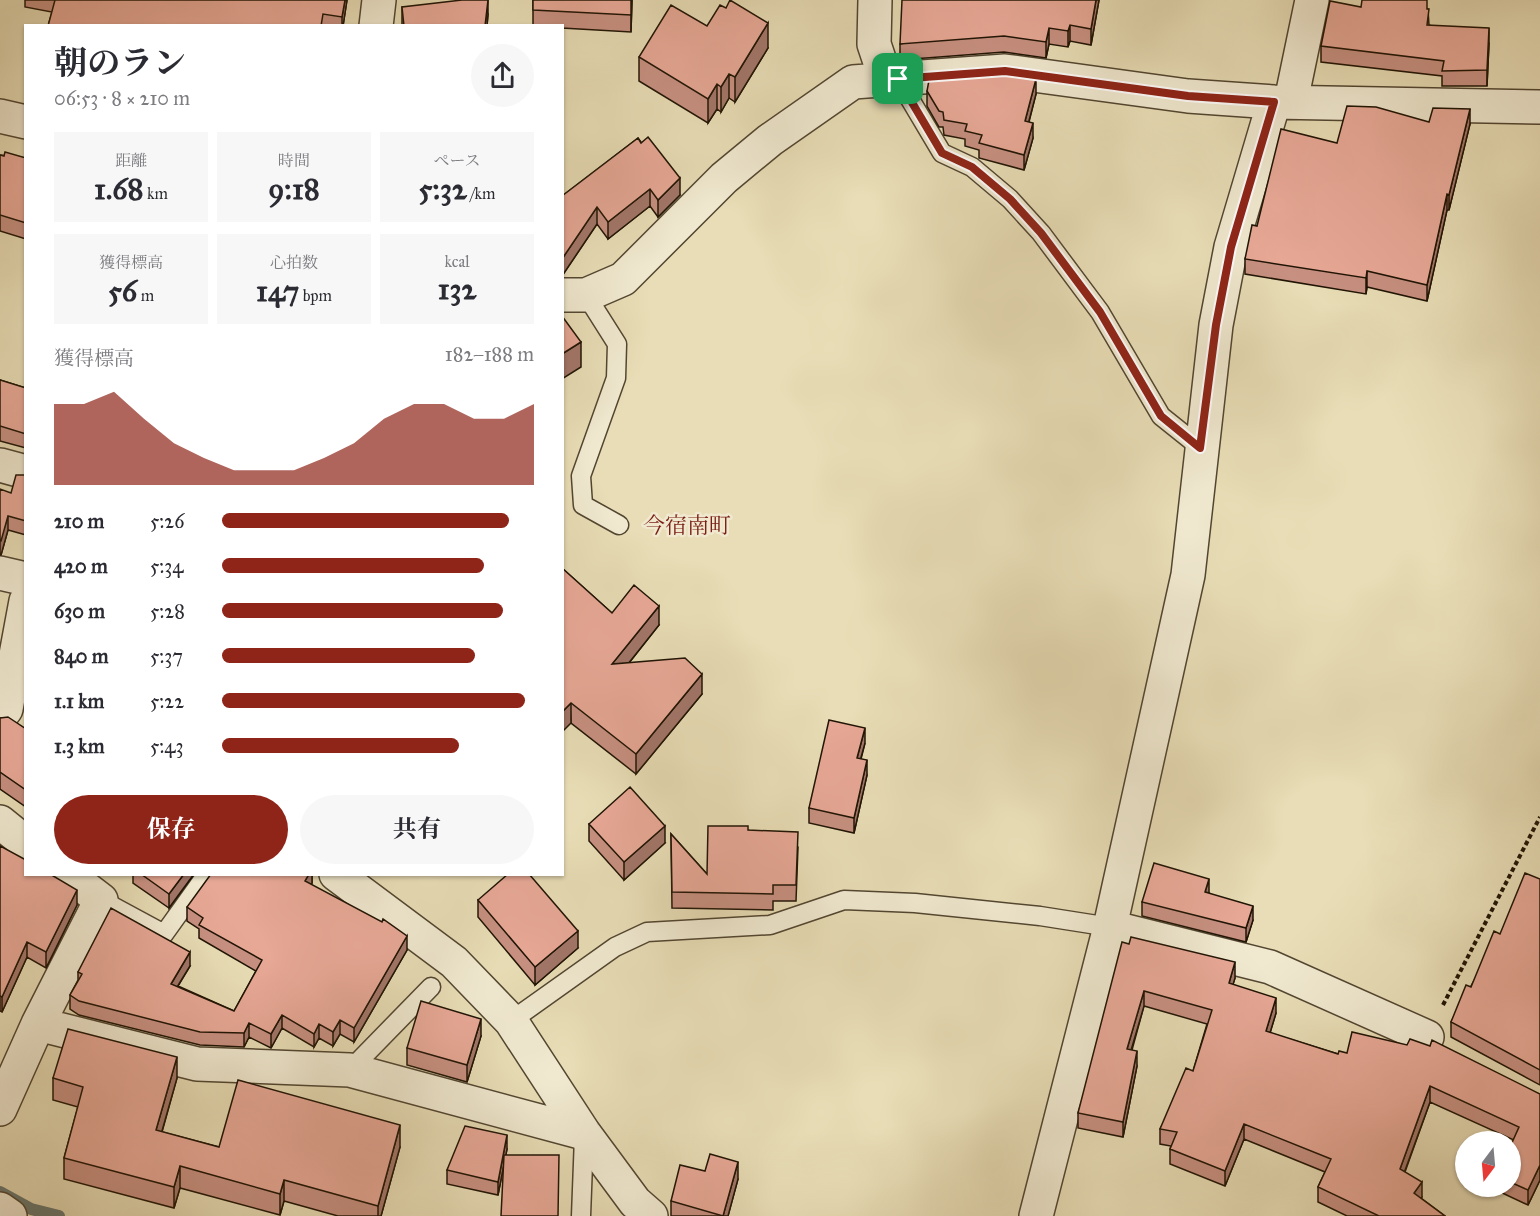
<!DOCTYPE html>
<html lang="ja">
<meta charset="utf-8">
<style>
:root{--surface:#fff;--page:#f7f7f7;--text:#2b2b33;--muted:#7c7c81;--accent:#8f2418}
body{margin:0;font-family:"IM FELL Great Primer","Noto Serif JP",serif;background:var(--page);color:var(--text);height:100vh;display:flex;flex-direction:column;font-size:22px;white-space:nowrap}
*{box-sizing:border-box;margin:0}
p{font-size:20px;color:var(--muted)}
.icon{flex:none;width:33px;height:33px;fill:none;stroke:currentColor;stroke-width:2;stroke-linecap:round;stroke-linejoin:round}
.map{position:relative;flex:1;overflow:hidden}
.sheet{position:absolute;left:24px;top:24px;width:540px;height:852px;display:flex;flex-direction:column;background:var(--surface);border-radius:0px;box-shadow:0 2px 4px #0004}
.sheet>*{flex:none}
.needle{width:39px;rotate:196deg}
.buttons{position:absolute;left:1455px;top:1131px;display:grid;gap:12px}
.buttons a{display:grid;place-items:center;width:66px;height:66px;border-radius:50%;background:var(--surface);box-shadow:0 2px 4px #0004;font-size:30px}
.pin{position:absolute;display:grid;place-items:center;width:51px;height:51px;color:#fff;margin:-26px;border-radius:12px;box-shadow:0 3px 9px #0006}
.round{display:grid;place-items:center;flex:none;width:63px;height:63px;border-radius:32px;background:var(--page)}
.head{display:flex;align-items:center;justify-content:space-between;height:102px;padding:0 30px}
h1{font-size:33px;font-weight:700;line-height:45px}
.metrics{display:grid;grid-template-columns:repeat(3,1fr);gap:9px;height:102px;padding:6px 30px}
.metrics div{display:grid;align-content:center;border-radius:0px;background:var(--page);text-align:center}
.metrics b{font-size:30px;font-weight:700}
.metrics small{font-size:16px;font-weight:400}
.metrics p{font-size:16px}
.chart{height:168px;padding:12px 30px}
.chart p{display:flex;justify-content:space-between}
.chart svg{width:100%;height:108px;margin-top:6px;fill:var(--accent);opacity:.7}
.primary-button{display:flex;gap:12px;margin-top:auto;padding:12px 30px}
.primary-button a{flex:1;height:69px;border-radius:36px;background:var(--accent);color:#fff;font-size:24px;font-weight:700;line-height:69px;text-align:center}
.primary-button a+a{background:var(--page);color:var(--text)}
ul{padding:0 30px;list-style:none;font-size:20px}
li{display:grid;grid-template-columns:96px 72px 1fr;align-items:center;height:45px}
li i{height:15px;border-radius:8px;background:var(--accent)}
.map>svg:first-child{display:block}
</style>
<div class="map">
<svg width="1540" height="1216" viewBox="0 0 1540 1216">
<rect width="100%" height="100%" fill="#e8ddb6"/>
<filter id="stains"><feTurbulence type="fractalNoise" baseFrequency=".00333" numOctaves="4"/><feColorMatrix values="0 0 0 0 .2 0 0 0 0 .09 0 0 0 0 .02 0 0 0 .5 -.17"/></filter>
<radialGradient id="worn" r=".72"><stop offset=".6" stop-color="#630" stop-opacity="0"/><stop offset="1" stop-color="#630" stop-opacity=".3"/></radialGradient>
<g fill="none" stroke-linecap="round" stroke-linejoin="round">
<!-- stream -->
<path stroke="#697870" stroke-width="12" d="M0,1192L31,1209L59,1216"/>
<defs>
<path id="service" d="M898,79L942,153L972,167L1010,199L1041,233L1100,312L1161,416L1201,448
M586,295L617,344L616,378L581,476L583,505L619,525
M101,900L164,934L207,874
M511,1021L615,947L647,932L770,925L844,900L915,903L1040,916L1110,927
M350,1070L431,987
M581,1216L584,1137"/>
<path id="minor" d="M875,0L874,44L886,80
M376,26L379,0
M1291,101L1312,0
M0,116L26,122
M562,295H586L623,279L724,178L770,140L853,82L1005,71L1188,96L1274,102L1540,107
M0,465L26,472
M0,573L26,579
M0,717L6,709L26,601
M0,822L26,843
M336,874L454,962L511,1021L584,1133L635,1202L651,1216
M1110,927L1270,967L1427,1037
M38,1024L197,1064L350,1070L584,1133
M0,1109L38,1024L101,900L67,874
M0,1209L10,1216
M1036,1216L1110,927L1188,575L1216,325L1231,247L1274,102"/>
</defs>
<!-- service casing -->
<use href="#service" stroke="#524631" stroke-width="21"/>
<!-- minor casing -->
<use href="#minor" stroke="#524631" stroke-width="36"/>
<!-- path -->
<path stroke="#201405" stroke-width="4" stroke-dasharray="4.5 3" stroke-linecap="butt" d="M1443,1005L1540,817"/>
<!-- service -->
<use href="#service" stroke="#f0e9d0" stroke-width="18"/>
<!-- minor -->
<use href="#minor" stroke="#f0e9d0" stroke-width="33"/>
</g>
<!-- wall -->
<path fill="#c79081" stroke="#201405" stroke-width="1.5" d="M25,0H347L343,26H48L52,12L25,7Z
M533,0H632L631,32L562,28V26H533Z
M1099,0L1091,45L1070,41L1068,47L1049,44L1046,58L1004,52L900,60V44Z
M402,7L488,14L487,26H402Z
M1361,7L1428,9L1429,25L1489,43L1487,86H1442V76L1321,62V46Z
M707,26L768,48L735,102L729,98L721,112L717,109L708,123L639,81V57Z
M927,91L1036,94L1029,122L1033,138L1024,170L979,158V150L965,146V139L944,135L943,127H939L927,106Z
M1429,122L1470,124L1449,210H1447L1427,301L1367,287L1366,294L1245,274V259L1257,226L1337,143Z
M638,138L680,195L658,217L650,206L608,239L597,224L562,276V196Z
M0,155L26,158V239L0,231Z
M0,380L26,388V448L0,441Z
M26,475V535L8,530L1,555L11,493Z
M562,568L612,613L659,625L629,663L702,694L636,774L571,723Z
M0,718L26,729V807L0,789Z
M865,743L861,759L867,775L854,833L809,823V808Z
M589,824L665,843L624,880L589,841Z
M748,830L798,847L796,901H773V910L672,908L671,834L707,874Z
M0,846L77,905L46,968L27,957L2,1012L0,1011Z
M133,874H194L169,908L133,883Z
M312,874V883L311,885L407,950L354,1042L340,1034L333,1046L319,1038L314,1047L282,1028L271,1048L249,1037L244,1047L200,1045L79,1015L70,1009V995L78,980V972L190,966L178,986L234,1011L256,971L199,938V929L187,921V907Z
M1540,879V1085L1451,1037V1022L1500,934Z
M1209,893L1253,920L1246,942L1142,916V902Z
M478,900L578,948L535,985L478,917Z
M1129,944L1235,978L1233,984L1276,1013L1270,1033L1338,1054L1540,1094V1180L1528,1205L1498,1191V1186H1510V1147L1514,1140L1430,1102L1405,1172L1422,1197L1421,1198L1445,1216H1347L1318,1202V1187L1325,1172L1244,1139L1225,1186L1170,1164V1149L1171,1146L1160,1144V1129L1193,1071L1207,1024L1144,1006L1132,1050L1137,1066L1123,1137L1078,1128V1113Z
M481,1036L467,1082L407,1065V1048Z
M53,1078H177L162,1132L219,1147H400L381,1216H338L284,1201L280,1215L180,1188L174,1208L64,1179V1158L78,1107L53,1100Z
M507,1149L498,1195L447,1184V1170Z
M705,1171L738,1179L728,1216H671V1201Z"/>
<!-- shaded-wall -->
<path fill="#a27669" stroke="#201405" stroke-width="1.5" d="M345,0H347L343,26H342V17Z
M488,0V14L487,26H485Z
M631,0H632L631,32Z
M1096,0H1099L1091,45V29Z
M768,23V48L735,102V77Z
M1070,25V41L1068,47V31Z
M1049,28V44L1046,58V42Z
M1489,28V43L1487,86V70Z
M729,74V98L721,112V87Z
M1036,79V94L1025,136V121Z
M717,84V109L708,123V99Z
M1470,109V124L1449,210V195Z
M1033,123V138L1024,170V155Z
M680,178V195L658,217V200Z
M650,189V206L608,239V222Z
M1447,194V210L1427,301V285Z
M597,207V224L562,276V259Z
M1367,271V287L1366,294V278Z
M581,342V367L562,379V354Z
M8,516V530L1,555H0V541Z
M659,606V625L612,684V664Z
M702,674V694L636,774V754Z
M571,703V723L562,732V712Z
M865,728V743L857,772V758Z
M867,760V775L854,833V818Z
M665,826V843L624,880V862Z
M184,874H194L169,908V894Z
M309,874H312V883L305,895V881Z
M1209,879V893L1205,892Z
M77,890V905L46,968V952Z
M1253,906V920L1246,942V928Z
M578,931V948L535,985V967Z
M407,936V950L354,1042V1028Z
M27,942V957L2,1012V997Z
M190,952V966L171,997V984Z
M1235,962V978L1229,998V983Z
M1144,991V1006L1127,1064V1049Z
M1276,998V1013L1266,1046V1031Z
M282,1015V1028L271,1048V1034Z
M481,1019V1036L467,1082V1065Z
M340,1020V1034L333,1046V1032Z
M249,1023V1037L244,1047V1033Z
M319,1024V1038L314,1047V1034Z
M1137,1051V1066L1123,1137V1122Z
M177,1057V1078L156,1152V1130Z
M1430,1086V1102L1400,1184V1169Z
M1244,1124V1139L1225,1186V1171Z
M400,1125V1147L381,1216H378V1206Z
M507,1135V1149L498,1195V1182Z
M738,1162V1179L728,1216H723Z
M1540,1165V1180L1528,1205V1190Z
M180,1166V1188L174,1208V1187Z
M284,1180V1201L280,1215V1194Z
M1422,1182V1197L1414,1209V1193Z"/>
<!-- building -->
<path fill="#e7a896" stroke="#201405" stroke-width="1.5" d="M55,0H345L342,17L323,14L321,26H48Z
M462,0H488L485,26H404L402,7Z
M533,0H631V15L533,10Z
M730,0L768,23L735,77L729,74L721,87L717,84L708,99L639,57L671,5L707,26L720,5L726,8Z
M902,0H1096L1091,29L1070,25L1068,31L1049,28L1046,42L1004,36L900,44Z
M1362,0H1427V9H1429L1427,25L1489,28L1487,70L1442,71L1444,61L1321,46L1330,1L1361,7Z
M1004,75L1036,79L1025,121L1033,123L1024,155L979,143L982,135L965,131L967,124L944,120L943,112L939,111L927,91L929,80Z
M1347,106L1376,107L1429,122L1433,108L1470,109L1449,195L1447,194L1427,285L1367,271L1366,278L1245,259L1252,225L1257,226L1281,129L1337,143Z
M648,137L680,178L658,200L650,189L608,222L597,207L562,259V196L638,138L641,143Z
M5,152L26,158V223L0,215V155L4,156Z
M562,316L581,342L562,354Z
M0,380L26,388V434L0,426Z
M16,475H26V521L8,516L1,541H0V489L11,493Z
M562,568L612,613L634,585L659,606L612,664L685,658L702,674L636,754L571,703L562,712Z
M8,717L26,729V790L0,772V718Z
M829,720L865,728L857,758L867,760L854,818L809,808Z
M630,787L665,826L624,862L589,824Z
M708,826H748V830L798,832L796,885H773V894L672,892L671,834L707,874Z
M0,846L26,860V874H50L77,890L46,952L27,942L2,997L0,996Z
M1154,863L1209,879L1205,892L1253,906L1246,928L1142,902Z
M1525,873L1540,879V1070L1451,1022L1466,985L1471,987L1494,931L1500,934Z
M141,874H184L169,894Z
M211,874H309L305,881L382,922L383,919L407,936L354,1028L340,1020L333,1032L319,1024L314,1034L282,1015L271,1034L249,1023L244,1033L200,1032L79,1001L70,995L82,974L78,972L111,908L190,952L171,984L234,1011L262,960L199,925L203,918L187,907Z
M508,874H529L578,931L535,967L478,900Z
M1131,937L1235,962L1229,983L1276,998L1266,1031L1338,1054L1339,1051L1347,1053L1352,1032L1407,1045L1410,1039L1430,1046L1432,1040L1540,1094V1165L1528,1190L1510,1182V1147L1519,1127L1430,1086L1400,1169L1422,1182L1414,1193L1445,1216H1379L1318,1187L1331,1159L1244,1124L1225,1171L1170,1149L1177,1132L1160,1129L1186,1068L1193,1071L1212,1010L1144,991L1127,1049L1137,1051L1123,1122L1078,1113L1122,942L1129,944Z
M421,1001L481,1019L467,1065L407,1048Z
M68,1029L177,1057L156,1130L219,1147L238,1080L400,1125L378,1206L284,1180L280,1194L180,1166L174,1187L64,1158L83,1087L53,1078Z
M465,1126L507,1135L498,1182L447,1170Z
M710,1154L738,1162L723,1216L671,1201L680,1165L705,1171Z
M504,1155H559L558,1216H501Z"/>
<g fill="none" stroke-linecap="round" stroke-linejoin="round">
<defs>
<path id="route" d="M1005,71L1188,96L1274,102L1231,247L1216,325L1200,448L1161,416L1100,312L1041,233L1010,199L972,167L942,153L898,79Z"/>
</defs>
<!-- route casing -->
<use href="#route" stroke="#fff" stroke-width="12"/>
<!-- route -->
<use href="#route" stroke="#8f2418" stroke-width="8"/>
</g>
<g text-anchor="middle" stroke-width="5" stroke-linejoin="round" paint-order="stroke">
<!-- neighbourhood labels -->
<g font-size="22" fill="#7a1f14" stroke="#f0e9d0">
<text x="687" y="533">今宿南町</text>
</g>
</g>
<rect width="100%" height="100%" filter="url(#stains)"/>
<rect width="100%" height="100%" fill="url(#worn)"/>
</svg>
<div class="buttons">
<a><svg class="needle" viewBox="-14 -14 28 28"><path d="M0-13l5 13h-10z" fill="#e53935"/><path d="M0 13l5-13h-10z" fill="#7c7c81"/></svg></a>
</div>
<div class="pin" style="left:898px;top:79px;background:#1e9e55"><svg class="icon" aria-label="arrive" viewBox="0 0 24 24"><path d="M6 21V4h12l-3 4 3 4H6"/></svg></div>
<section class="sheet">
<div class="head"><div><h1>朝のラン</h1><p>06:53 · 8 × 210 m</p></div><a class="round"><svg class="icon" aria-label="share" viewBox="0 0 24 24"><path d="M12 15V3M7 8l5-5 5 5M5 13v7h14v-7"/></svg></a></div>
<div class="metrics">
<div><p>距離</p><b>1.68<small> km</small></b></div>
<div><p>時間</p><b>9:18</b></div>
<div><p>ペース</p><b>5:32<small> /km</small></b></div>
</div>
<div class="metrics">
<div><p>獲得標高</p><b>56<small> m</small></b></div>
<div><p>心拍数</p><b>147<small> bpm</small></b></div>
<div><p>kcal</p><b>132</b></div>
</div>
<div class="chart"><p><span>獲得標高</span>182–188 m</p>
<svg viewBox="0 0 160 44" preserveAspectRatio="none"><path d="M0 44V11L10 11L20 6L30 17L40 27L50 33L60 38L70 38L80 38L90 33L100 27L110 17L120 11L130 11L140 17L150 17L160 11V44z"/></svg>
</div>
<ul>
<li><b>210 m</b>5:26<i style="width:92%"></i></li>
<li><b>420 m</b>5:34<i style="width:84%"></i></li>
<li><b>630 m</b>5:28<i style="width:90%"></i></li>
<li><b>840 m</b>5:37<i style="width:81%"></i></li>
<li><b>1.1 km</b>5:22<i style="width:97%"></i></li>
<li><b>1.3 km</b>5:43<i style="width:76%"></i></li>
</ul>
<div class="primary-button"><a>保存</a><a>共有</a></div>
</section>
</div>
